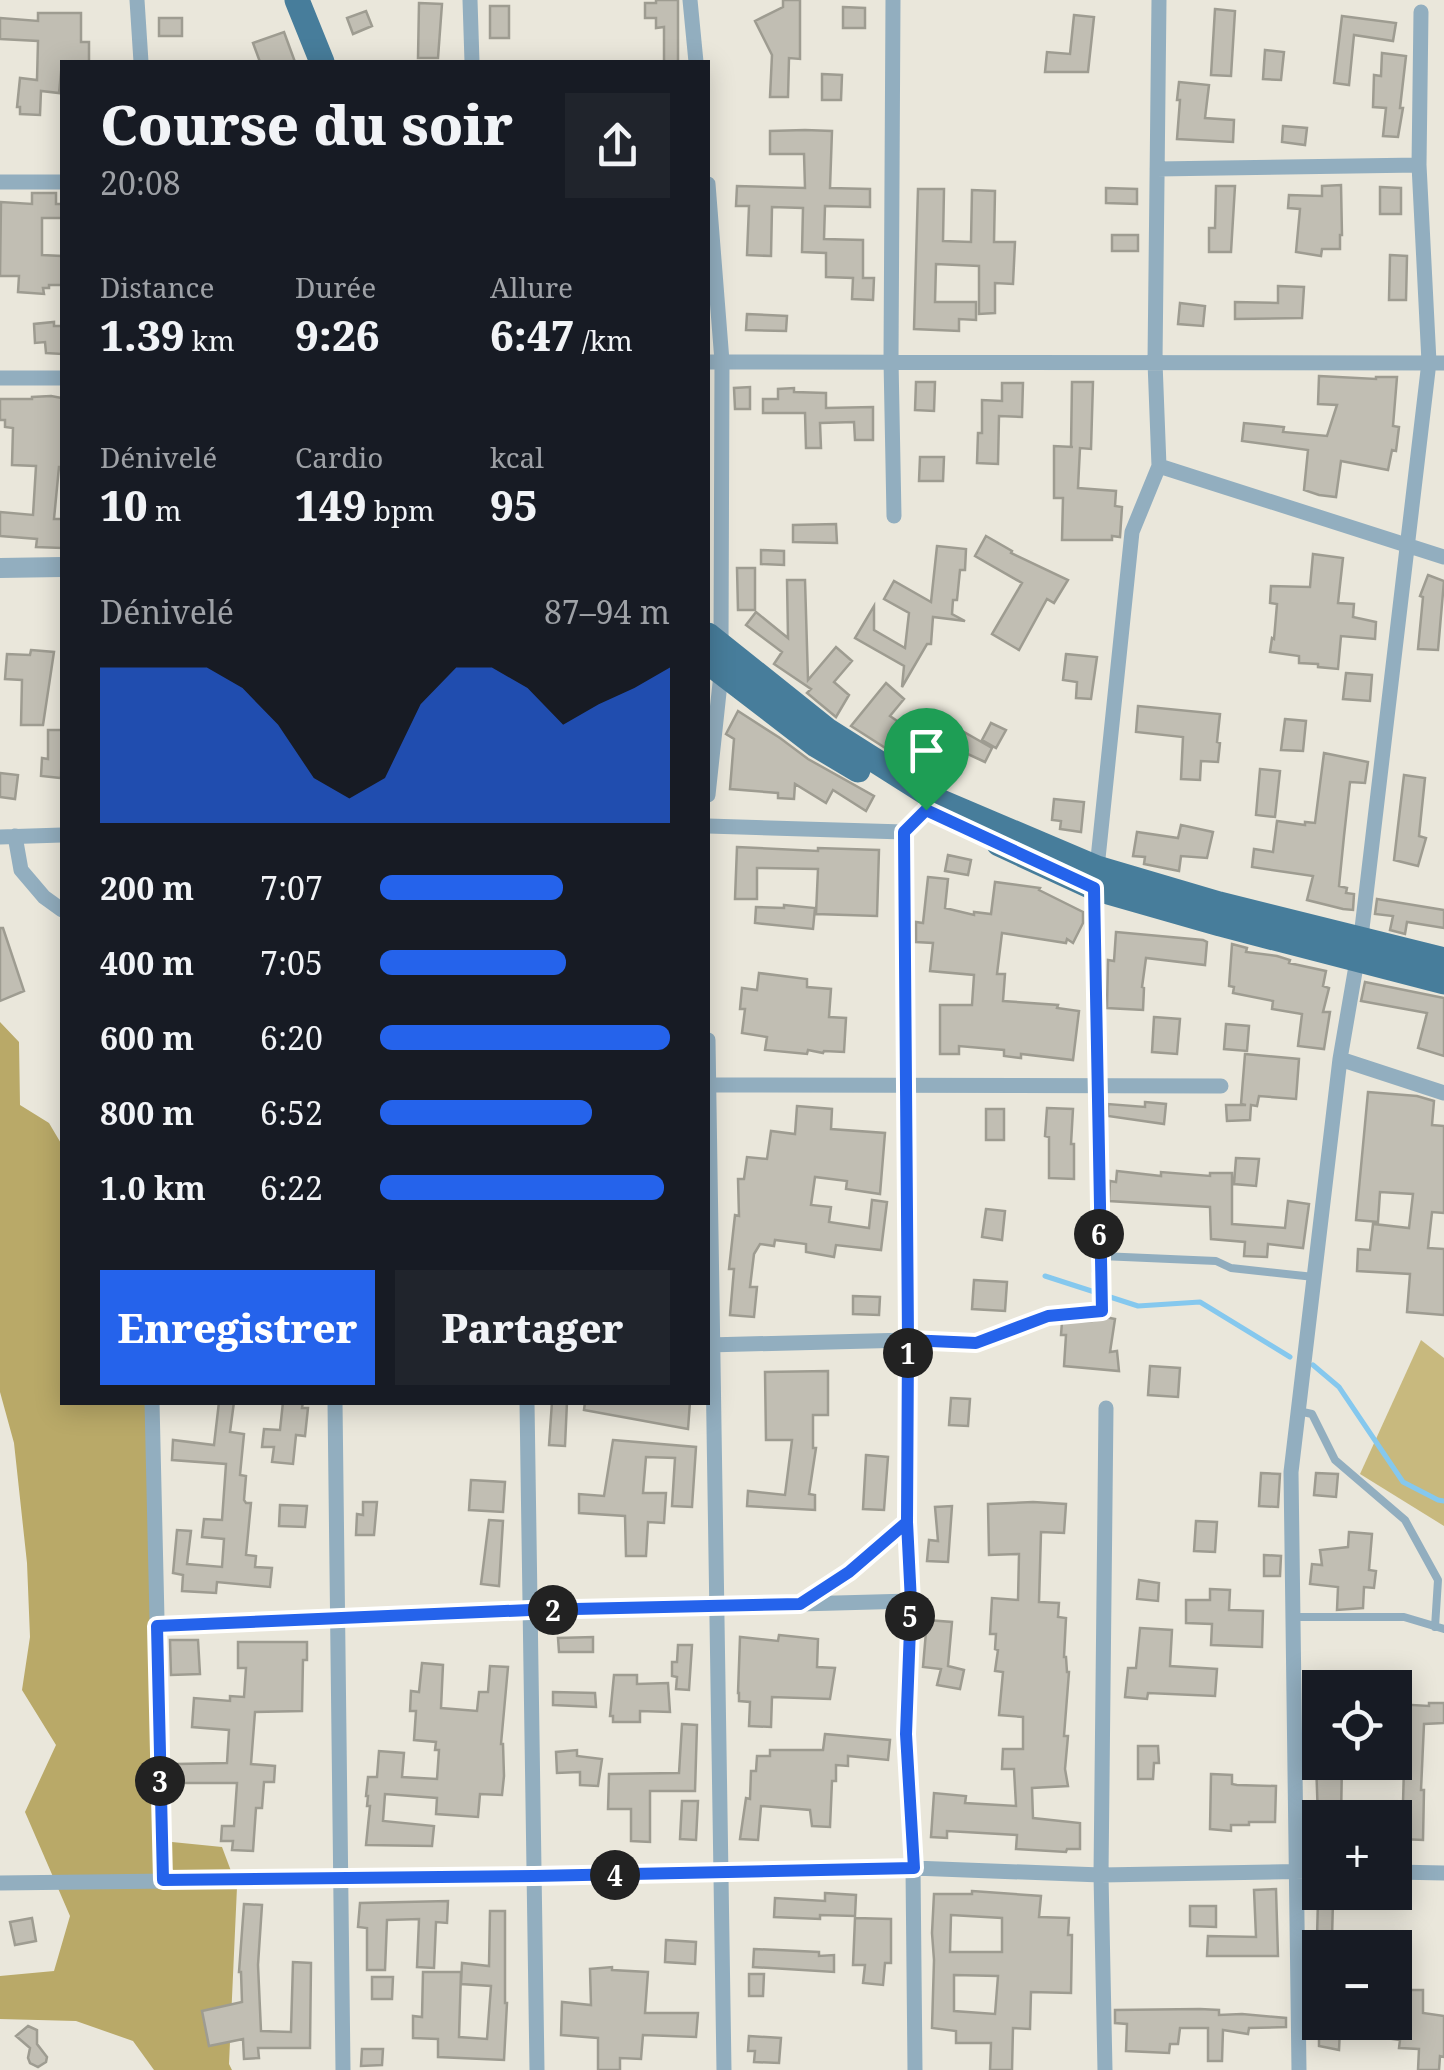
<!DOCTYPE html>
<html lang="fr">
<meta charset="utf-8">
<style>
:root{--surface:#171b24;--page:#20242c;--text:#f1f3f6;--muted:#9ea1a6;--accent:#2563eb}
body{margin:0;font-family:"Noto Serif",serif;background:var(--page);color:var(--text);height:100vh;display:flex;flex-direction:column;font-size:38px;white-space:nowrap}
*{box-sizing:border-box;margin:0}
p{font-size:32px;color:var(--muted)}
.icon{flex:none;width:55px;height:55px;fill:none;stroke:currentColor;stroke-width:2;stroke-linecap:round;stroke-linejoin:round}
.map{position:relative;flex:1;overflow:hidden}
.panel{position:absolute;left:60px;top:60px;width:650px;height:1345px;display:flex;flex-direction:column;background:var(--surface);border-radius:0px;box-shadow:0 5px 25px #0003}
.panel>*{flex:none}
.buttons{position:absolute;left:1302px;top:1670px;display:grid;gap:20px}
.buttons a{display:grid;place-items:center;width:110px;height:110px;border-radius:0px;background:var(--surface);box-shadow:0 5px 25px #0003;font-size:50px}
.pin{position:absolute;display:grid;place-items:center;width:85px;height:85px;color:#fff;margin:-102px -42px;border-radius:50% 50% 50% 0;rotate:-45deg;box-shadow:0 0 10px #0007}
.pin .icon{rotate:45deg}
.km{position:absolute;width:50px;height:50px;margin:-25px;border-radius:50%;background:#222;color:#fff;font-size:28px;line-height:50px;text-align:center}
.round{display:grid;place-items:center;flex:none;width:105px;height:105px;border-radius:0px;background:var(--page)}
.overview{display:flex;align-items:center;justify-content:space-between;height:170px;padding:0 40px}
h1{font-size:55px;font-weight:800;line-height:75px}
.figures{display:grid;grid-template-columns:repeat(3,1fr);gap:15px;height:170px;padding:10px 40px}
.figures div{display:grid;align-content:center}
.figures b{font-size:42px;font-weight:800}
.figures small{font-size:28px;font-weight:400}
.figures p{font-size:28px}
.chart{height:280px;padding:20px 40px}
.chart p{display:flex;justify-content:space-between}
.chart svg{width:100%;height:180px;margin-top:10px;fill:var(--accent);opacity:.7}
.primary-button{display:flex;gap:20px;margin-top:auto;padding:20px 40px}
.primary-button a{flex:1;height:115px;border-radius:0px;background:var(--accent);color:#fff;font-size:40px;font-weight:800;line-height:115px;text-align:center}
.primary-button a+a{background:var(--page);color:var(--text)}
ul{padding:0 40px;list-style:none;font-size:32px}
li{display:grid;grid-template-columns:160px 120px 1fr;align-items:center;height:75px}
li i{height:25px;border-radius:12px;background:var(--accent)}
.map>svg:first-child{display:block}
</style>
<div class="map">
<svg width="1444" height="2070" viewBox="0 0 1444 2070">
<rect width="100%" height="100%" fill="#eae7db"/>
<!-- green -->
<path fill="#c8b97e" d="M1421,1340L1444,1358V1526L1360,1474Z"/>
<!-- forest -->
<path fill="#b9a968" d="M0,1022L19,1042L20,1105L49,1123L62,1145V1402L146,1403L162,1841L222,1847L237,1887L229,2064L232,2070H154L133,2041L76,2021L0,2019V1976L54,1971L70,1916L25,1812L56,1745L22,1690L30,1637L27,1563L14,1443L0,1392Z"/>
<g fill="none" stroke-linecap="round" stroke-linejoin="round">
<!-- stream -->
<path stroke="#85c8ee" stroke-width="5" d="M1045,1276L1138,1306L1200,1302L1290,1357
M1313,1365L1339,1387L1403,1482L1438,1500L1444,1501"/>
</g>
<!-- building -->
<path fill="#c1beb3" stroke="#9e9c91" stroke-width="2.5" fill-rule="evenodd" d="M656,0H678V62H664V27L656,28V18H645V3H656Z
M783,0H800V59L789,58L788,97H770L772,55L755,21L783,7Z
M419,3L442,4L438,58H418Z
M490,6H509V38H490Z
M843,7L865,8V28H843Z
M1215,9L1235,11L1231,76L1211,75Z
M366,11L372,26L353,34L347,18Z
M38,13H81V42H89V62H62L59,93L41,91L40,115L20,114V107H17L20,78L37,80L38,41L0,39V18L38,21Z
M1074,15L1094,17L1088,72H1045L1047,52L1070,54Z
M1342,16L1396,23L1393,41L1354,35L1349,85L1334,83Z
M159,18H182V36H159Z
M284,32L295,62H260L253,43Z
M1265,50L1284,52L1281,80L1263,79Z
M1382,53L1406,56L1400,108H1403L1398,137L1383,136L1386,108L1373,107L1374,75L1381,76Z
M822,74L842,75L841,100H822Z
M1179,82L1209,85L1205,118L1234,120L1233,142L1177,139L1180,100H1177Z
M1283,126L1307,128L1305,145L1282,142Z
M805,130L832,131L830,188L870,189V207L825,206L824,239L863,240V278H874L873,300L852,299L853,278L826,277V253L802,252L803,208L772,207L771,256L747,255L749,206H736L737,186L805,188L804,154H770V131Z
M1341,185L1342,235H1340V249H1322L1321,256L1296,252L1300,209L1288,208L1289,195L1322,196V186Z
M1216,186H1235L1231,252H1209V228H1215Z
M1380,187L1401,188V214H1380Z
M1106,188L1137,189V204L1106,203Z
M918,189H944L943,241L971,242L972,190L995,191L994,242H1015L1013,284L995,283V313L979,314V266L936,264L935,302H976V320L959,319V331L914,329Z
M32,193H56V204H62V218H42V255L62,256V285H49V288H43L44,294L18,292L19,276H0L1,202L32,204Z
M1112,235H1138V251H1112Z
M1390,255L1407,256L1406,300H1389Z
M1278,286L1304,287L1302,318L1235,319V302L1278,303Z
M1180,303L1205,306L1203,326L1178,324Z
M747,314L787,316L786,331L746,330Z
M54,322V326H62V354L46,353L45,342L35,343L34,324Z
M1319,376L1376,379V377H1397L1393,426L1399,427L1396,451L1392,450L1388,470L1341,461L1336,497L1319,495L1304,490L1308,450L1242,441L1244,423L1284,427L1283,432L1327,436L1337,405L1318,404Z
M916,382H935L934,411L915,410Z
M1072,382H1093L1091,449L1080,448L1078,488L1116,491L1115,506L1122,507L1120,537L1112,536V540H1062L1063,498H1054V446L1073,447H1071Z
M1002,383H1023L1022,417L999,416L998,464L977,463L978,433H982V400L1002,401Z
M750,387V409H735L734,388Z
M794,388V392L826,393V408L873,407V440H855L854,422L820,423L821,448H806L805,413H763V399H778V389Z
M51,396L62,398V467H59L54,519H62V548L36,547L37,539L0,536V512L33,515L36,466L12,465L13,428L5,427V420H0V399H32V397Z
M920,457H944L943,481H919Z
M836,524L837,543L793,542V525Z
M986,536L1012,551L1011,553L1068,580L1054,603L1047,599L1019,650L992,634L1022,583L975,556Z
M937,546L966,549L965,570H960L957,600H953L952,614L965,621L933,617L931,644H927L902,687L904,666L855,638L874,606V630L905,648L909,613L884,599L894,581L931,602Z
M761,550L784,551V565L761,564Z
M1313,554L1343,558L1338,603L1354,604L1353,617L1376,622L1375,639L1341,636L1338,669L1318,667V664L1299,663V656L1270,652L1272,638L1274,639L1277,604L1270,603L1271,586L1310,587Z
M737,568H755V610H738Z
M1428,575L1444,581L1438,650L1418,649L1423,597L1420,596Z
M787,580H805L808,680L836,647L852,661L834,682L849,695L836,717L807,693L811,689L774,664L782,652L746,625L756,612L788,638Z
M31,650L54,652L43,725H21L22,680L5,679L7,654L30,655Z
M1066,654L1097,657L1091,699L1076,698L1077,682L1063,680Z
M1346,673L1372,675L1370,701L1343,699Z
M886,683L904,699L890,716L903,725L887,749L851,726Z
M1138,706L1220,714L1217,742L1220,743L1218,762L1201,761L1200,780L1181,779L1183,737L1136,732Z
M738,711L780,738L808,759L874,796L866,811L833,790L826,803L795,784L794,799L778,798V793L730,789L734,739L726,734Z
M1285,719L1306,721L1303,751L1281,750Z
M943,720L992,748L985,762L933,738Z
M991,723L1006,730L996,748L982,740Z
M48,730H62L61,778L41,776L42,758L48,759Z
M1324,753L1368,762L1365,783L1350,782L1344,836L1339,886L1347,888L1346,893L1354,894L1353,910L1343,909L1307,900L1313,876L1252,867L1254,849L1273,852L1277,821L1305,825V822L1315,823Z
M1260,769L1280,771L1275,817L1256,815Z
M0,773L18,775L15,799L0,797Z
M1404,775L1425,778L1419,836L1426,838L1418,866L1394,860Z
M1054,799L1084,802L1081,832L1060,829L1061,821L1052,820Z
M1181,825L1213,832L1207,858L1181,856L1179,871L1144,864L1145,857L1133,856L1137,832L1178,838Z
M737,847L818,851V848L879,850L877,916L816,914L818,869L757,868V899H735Z
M948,855L971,860L968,875L945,871Z
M928,877L948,879L945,908L974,915V912L991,914L995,882L1040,888L1039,890L1083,912V923L1073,943L1067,939L1066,943L1002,933L997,974H1005L1003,1001L1058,1005L1057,1008L1079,1011L1073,1060L1021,1054V1058L1004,1056V1050L959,1046V1054H940V1005H972L974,975L930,971L933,943L916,942V922L923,923Z
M1377,899L1444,910V928L1407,922L1405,934L1390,930L1393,916L1375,914Z
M784,905L815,908L813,929L755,923L756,907L784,908Z
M0,928H3L24,991L0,1001Z
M1116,932L1203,940L1207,942L1205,965L1146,958L1142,987L1144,988L1143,1010L1107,1008L1108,960L1114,961Z
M1232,944L1247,948L1246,952L1277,956L1290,960L1289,963L1326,971L1323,986L1329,988L1323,1012H1330L1324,1049L1298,1046L1302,1014L1272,1009L1273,1001L1233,993L1234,987L1229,986Z
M759,973L807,979V987L831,989L829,1017L846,1018L844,1052L824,1051L823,1053L808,1050L807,1054L765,1050L767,1037L742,1033L745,1009H740L742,988L757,990Z
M1365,982L1444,998V1056L1418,1048L1427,1013L1361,1001Z
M1154,1017L1180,1019L1177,1054L1152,1052Z
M1226,1024L1249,1026L1247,1051L1224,1049Z
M1245,1054L1299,1059L1296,1099L1259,1096L1257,1106L1251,1105L1250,1120L1227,1121L1226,1105H1246L1241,1104Z
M1368,1092L1417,1096L1434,1101L1432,1125L1444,1126V1213L1432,1212L1428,1248L1444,1249V1315L1407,1312L1410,1274L1357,1271L1358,1249L1370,1250L1373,1224L1409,1228L1413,1194L1380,1192L1378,1222L1356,1220Z
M1145,1102L1166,1104L1164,1124L1108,1116V1104L1145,1107Z
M797,1106L832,1109L831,1129L885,1133L880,1194L846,1189L847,1181L815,1177L811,1205L831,1207L829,1222L869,1228L872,1200L887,1202L881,1250L836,1245L834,1257L806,1252V1244L775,1240L774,1246L760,1244L754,1254L750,1287H757L754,1317L730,1315L734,1269H729L735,1215L739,1216L738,1179H744L747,1157L767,1159L771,1131L795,1134Z
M1047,1108L1073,1109L1071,1144H1074V1179L1049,1178V1137L1045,1136Z
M986,1109H1004V1140H986Z
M1236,1158L1259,1159L1256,1186L1234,1184Z
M1117,1171L1161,1176V1172L1210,1176V1173H1232V1224L1285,1228L1288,1201L1309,1204L1303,1248L1268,1244L1267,1257L1244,1256L1245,1242L1211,1239L1210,1207L1109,1201L1110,1181L1116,1182Z
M986,1209L1005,1211L1002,1240L982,1237Z
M974,1280L1007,1282L1005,1311L972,1309Z
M853,1296L880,1297L879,1315L853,1314Z
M1105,1317L1115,1319L1110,1352L1117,1351L1119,1371L1064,1366L1066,1335H1061L1062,1322L1092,1321Z
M1150,1366L1180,1368L1178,1397L1148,1395Z
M828,1371V1415H813V1448H816L809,1494L815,1495V1510L747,1506L748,1491L785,1495L792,1440H766L765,1372Z
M951,1398L970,1399L968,1426L949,1425Z
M219,1402H234L230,1432L244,1434L240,1475L246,1476L244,1500L246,1503H251L246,1555L256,1556L255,1567L272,1568L270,1587L217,1582L216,1593L182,1591L183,1575L173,1573L177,1530L191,1531L187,1564L222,1567L224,1539L202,1537L204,1519L222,1520L226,1464L172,1460L173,1440L214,1445Z
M283,1402H303L302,1408H308L305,1436L296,1435L293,1464L272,1462L274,1447H262L264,1429L280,1430Z
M552,1402H567L565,1446L549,1445Z
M585,1402H690L688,1429L584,1410Z
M613,1440L696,1447L692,1507L672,1506L675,1458L646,1457L643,1493H666L664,1523L648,1522L646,1556H626L625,1516L579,1513V1494L604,1496Z
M866,1455L888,1457L884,1510L863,1509Z
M1261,1473L1280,1474L1278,1507L1259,1506Z
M1316,1473L1338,1474L1336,1497L1314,1495Z
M471,1480L505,1482L503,1512L469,1510Z
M363,1502H377L374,1535H356L357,1514L363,1515Z
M1033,1502L1066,1504L1064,1533L1041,1532L1039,1602L1059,1603L1058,1617L1066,1618L1064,1657H1066L1067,1672H1069L1064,1736H1068L1065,1769L1068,1786L1032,1788L1033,1818L1080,1823V1849H1067L1066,1852L1016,1849L1017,1835L947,1831V1838L931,1837L934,1793L966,1796L965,1803L1016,1806L1014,1769H1002L1003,1749H1023V1717L999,1715L1003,1672L995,1671L998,1650L995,1649L996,1634H990L992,1598L1018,1600L1019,1554L989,1555L988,1504Z
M280,1505L307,1506L305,1527L279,1526Z
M952,1506L948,1562L927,1561L929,1540L938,1541L935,1507Z
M489,1520L503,1521L499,1586L481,1584Z
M1196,1521L1217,1522L1215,1552L1194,1551Z
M1349,1532L1372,1534L1369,1570L1376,1571L1374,1588L1364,1587L1363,1608L1337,1610L1338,1587L1310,1584L1312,1564L1322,1565L1320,1550L1348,1547Z
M1264,1555L1281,1556L1280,1576H1264Z
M1139,1580L1159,1583L1158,1601L1137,1599Z
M1210,1589L1230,1590L1229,1610L1263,1611L1262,1647L1211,1645L1212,1624L1186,1623V1600H1210Z
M927,1620L952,1622L948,1666L964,1670L960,1689L937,1685L941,1669L923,1667Z
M1140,1628L1172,1630L1170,1666L1217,1669L1215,1696L1148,1693L1147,1699L1125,1697L1128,1668H1136Z
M779,1635L818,1639L817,1667L835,1668L830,1699L772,1697L771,1727L749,1726L750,1702L739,1701V1693H738L740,1637L778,1641Z
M593,1637V1652H559L558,1638Z
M170,1640H198L200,1674L171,1675Z
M238,1642H307V1660H303L302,1711L255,1712L251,1764L275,1766L274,1782H264L262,1808H256L253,1851L232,1850L233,1841H221L222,1826H234L237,1783H177V1764L227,1763L229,1730L192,1727L194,1698L230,1701V1696L244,1697L246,1668H238Z
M678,1645H692L689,1690L676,1689L677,1677L672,1676V1662H677Z
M422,1663L443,1665L441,1708L477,1711L479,1692H488L490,1666L508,1667L501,1744H503L504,1776L502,1795L480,1794L478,1817L436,1814L437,1798L385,1794L383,1821L434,1826L432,1846L366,1845L370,1806H367L368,1796H366L368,1777H377L379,1751L404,1753L402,1777L437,1779L439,1750H435L436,1742L414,1740L416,1711H410L411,1691L419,1692Z
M614,1675H637V1684L668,1683L670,1712L640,1711V1722H613V1716H610Z
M553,1692L595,1693L596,1707L553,1705Z
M1429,1703H1444V1723L1424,1724L1421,1790H1424L1423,1840L1402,1839L1404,1767H1395V1704L1429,1706Z
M682,1724L697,1725L695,1791H650V1842L631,1841V1809H608L609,1774L679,1773Z
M825,1734L890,1740L888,1760L848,1756V1766L836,1765V1781H832L830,1827L812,1826L810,1810L761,1806L758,1840L740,1839L746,1798L750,1799L751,1771H756L757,1756H770V1750H823Z
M1138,1746H1158L1159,1763H1154L1153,1779H1138Z
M577,1750V1756L602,1759L598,1786L580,1785V1772L557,1773L556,1752Z
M1316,1762H1342L1341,1818H1318Z
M1211,1774L1232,1775V1784L1237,1785L1276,1786L1275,1822H1249V1825H1231V1831L1210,1829Z
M682,1801H698L696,1840L680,1839Z
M1276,1889L1278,1956H1207L1208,1936L1256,1937L1254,1890Z
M972,1891L1041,1896L1039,1917L1069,1918L1068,1935H1072L1071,1993L1031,1992L1030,2029L1013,2028L1012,2070H990L991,2043H956V2031L932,2028L934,1960L932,1933L934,1894H972ZM951,1915L1002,1918V1952H950ZM954,1975L998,1976L995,2014L954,2011Z
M825,1893L856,1895L855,1916L820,1915V1919L774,1917L775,1898L825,1901Z
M1318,1900L1333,1901L1332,1938H1317Z
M448,1901L447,1923L436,1922L434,1968L417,1967L419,1919L387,1920L385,1970H367V1928L358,1927L360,1903Z
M244,1904L262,1905L258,1965L261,2031L291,2032L293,1962L311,1963L310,2048H258L259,2058L244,2059L243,2039L209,2046L202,2011L242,2002L241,1972H239Z
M1190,1906H1216V1927L1190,1926Z
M490,1911H505V2003H507L504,2060L438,2057V2039L413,2038V2016L422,2017L423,1972H461L459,2037L487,2039L491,1986L461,1984L462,1963L489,1966Z
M32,1918L36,1941L15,1945L10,1922Z
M855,1918L891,1919V1963H885L883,1985L863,1983L865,1965H853Z
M666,1940L696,1942L695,1964L665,1962Z
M754,1949L819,1952V1956L834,1955V1972L753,1967Z
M612,1967V1970L648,1972L645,2013H698L696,2037L643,2035L641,2059L620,2058V2070H598V2038L561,2035L562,2002L591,2005L590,1969Z
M749,1974H764L763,1996H749Z
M372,1977H393L392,1999H372Z
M1401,1990H1423V2013L1444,2016V2057L1440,2056L1439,2070H1418L1419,2049L1399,2048L1400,2040L1378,2037L1380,2022H1401Z
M1200,2009L1219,2010V2015L1242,2014L1286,2018V2027L1249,2028L1248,2034L1223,2030L1222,2061H1208V2028H1180L1178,2044H1170L1169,2053L1126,2051L1127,2024L1115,2023V2010Z
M28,2026L37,2030V2044L47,2057L46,2062L38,2067L30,2063L28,2058L30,2048L16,2036Z
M1319,2028H1340L1339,2050L1319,2046Z
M749,2036L781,2038L779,2063L754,2062L755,2051H748Z
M362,2049H383L382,2065L361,2066Z"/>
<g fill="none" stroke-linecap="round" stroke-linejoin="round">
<!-- path -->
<path stroke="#75736c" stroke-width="4" stroke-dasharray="10 5" stroke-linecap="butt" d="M829,1585L849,1572L892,1535"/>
<!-- service -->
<path stroke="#92aebf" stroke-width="8" d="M1101,1256L1216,1261L1231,1268L1314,1277
M909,1340L976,1343L1048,1316L1101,1311L1099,1271
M1298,1411L1312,1414L1335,1460L1405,1520L1438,1580L1435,1627
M1293,1617H1404L1444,1629"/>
<!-- minor -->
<path stroke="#92aebf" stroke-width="15" d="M137,0L141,62
M470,0L472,62
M690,0L696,62
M893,0L891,360L894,516
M1157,169L1419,165
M0,182H62
M708,184L722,361L721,646
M708,362L1444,363
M0,378H62
M1159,466L1444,557
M708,795L721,674
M708,826L904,832
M15,836L21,870L44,897L62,910
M0,837L62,835
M1097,868L1132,532L1159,466L1155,362L1159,0
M1094,888L1099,1271
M708,1040L724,2070
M1340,1059L1444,1093
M708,1085L1221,1086
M708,1345L909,1340
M152,1402L163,1880
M335,1402L343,2070
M527,1402L537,2070
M157,1625L530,1611L911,1601
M1395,1872L1444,1873
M0,1883L534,1877L913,1868L1101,1875L1320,1871
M915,2070L913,1868L906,1735L911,1601L907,1522L909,1340L904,832L926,810
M1105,2070L1101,1875L1106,1408
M1299,2070L1291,1472L1340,1059L1361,937L1429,362L1419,165L1421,12"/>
<!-- tertiary -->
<path stroke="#92aebf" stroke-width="20" d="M0,568L62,567"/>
<!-- primary -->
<path stroke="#477d9b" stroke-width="25" d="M297,0L322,62
M708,635L827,730L939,801L1097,868L1219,904L1444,960
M708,662L816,745L858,770
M999,844L1094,888L1220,924L1444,982"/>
</g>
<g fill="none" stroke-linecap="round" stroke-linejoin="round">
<defs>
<path id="route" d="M926,810L904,832L908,1340L907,1522L849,1572L800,1604L530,1610L157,1626L163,1880L534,1876L914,1868L906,1734L911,1602L907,1522L908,1340L976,1343L1048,1316L1102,1311L1094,888L926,810"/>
</defs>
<!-- route casing -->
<use href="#route" stroke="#fff" stroke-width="20"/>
<!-- route -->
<use href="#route" stroke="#2563eb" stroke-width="12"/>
</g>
</svg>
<div class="buttons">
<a><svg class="icon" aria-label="locate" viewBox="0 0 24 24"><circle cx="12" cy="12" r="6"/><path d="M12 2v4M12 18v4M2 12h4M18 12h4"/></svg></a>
<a>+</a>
<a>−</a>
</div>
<div class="pin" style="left:926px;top:810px;background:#1e9e55"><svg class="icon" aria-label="arrive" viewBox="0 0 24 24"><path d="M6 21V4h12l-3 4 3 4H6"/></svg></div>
<b class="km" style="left:908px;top:1353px">1</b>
<b class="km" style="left:553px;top:1610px">2</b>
<b class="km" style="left:160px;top:1781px">3</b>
<b class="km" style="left:615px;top:1875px">4</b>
<b class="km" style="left:910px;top:1616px">5</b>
<b class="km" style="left:1099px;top:1234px">6</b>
<section class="panel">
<div class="overview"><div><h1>Course du soir</h1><p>20:08</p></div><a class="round"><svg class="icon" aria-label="share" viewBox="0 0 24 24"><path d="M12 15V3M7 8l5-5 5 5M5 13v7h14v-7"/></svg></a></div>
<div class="figures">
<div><p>Distance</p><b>1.39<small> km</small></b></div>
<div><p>Durée</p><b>9:26</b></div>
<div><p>Allure</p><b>6:47<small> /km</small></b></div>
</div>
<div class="figures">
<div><p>Dénivelé</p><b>10<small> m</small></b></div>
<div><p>Cardio</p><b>149<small> bpm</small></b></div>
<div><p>kcal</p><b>95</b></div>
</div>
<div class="chart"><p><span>Dénivelé</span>87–94 m</p>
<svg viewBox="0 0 160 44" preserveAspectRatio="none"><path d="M0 44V6L10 6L20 6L30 6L40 11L50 20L60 33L70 38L80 33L90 15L100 6L110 6L120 11L130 20L140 15L150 11L160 6V44z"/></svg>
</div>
<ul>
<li><b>200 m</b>7:07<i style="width:63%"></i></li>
<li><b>400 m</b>7:05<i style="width:64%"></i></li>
<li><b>600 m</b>6:20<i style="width:100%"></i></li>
<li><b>800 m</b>6:52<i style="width:73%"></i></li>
<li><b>1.0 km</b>6:22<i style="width:98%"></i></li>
</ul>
<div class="primary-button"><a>Enregistrer</a><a>Partager</a></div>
</section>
</div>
